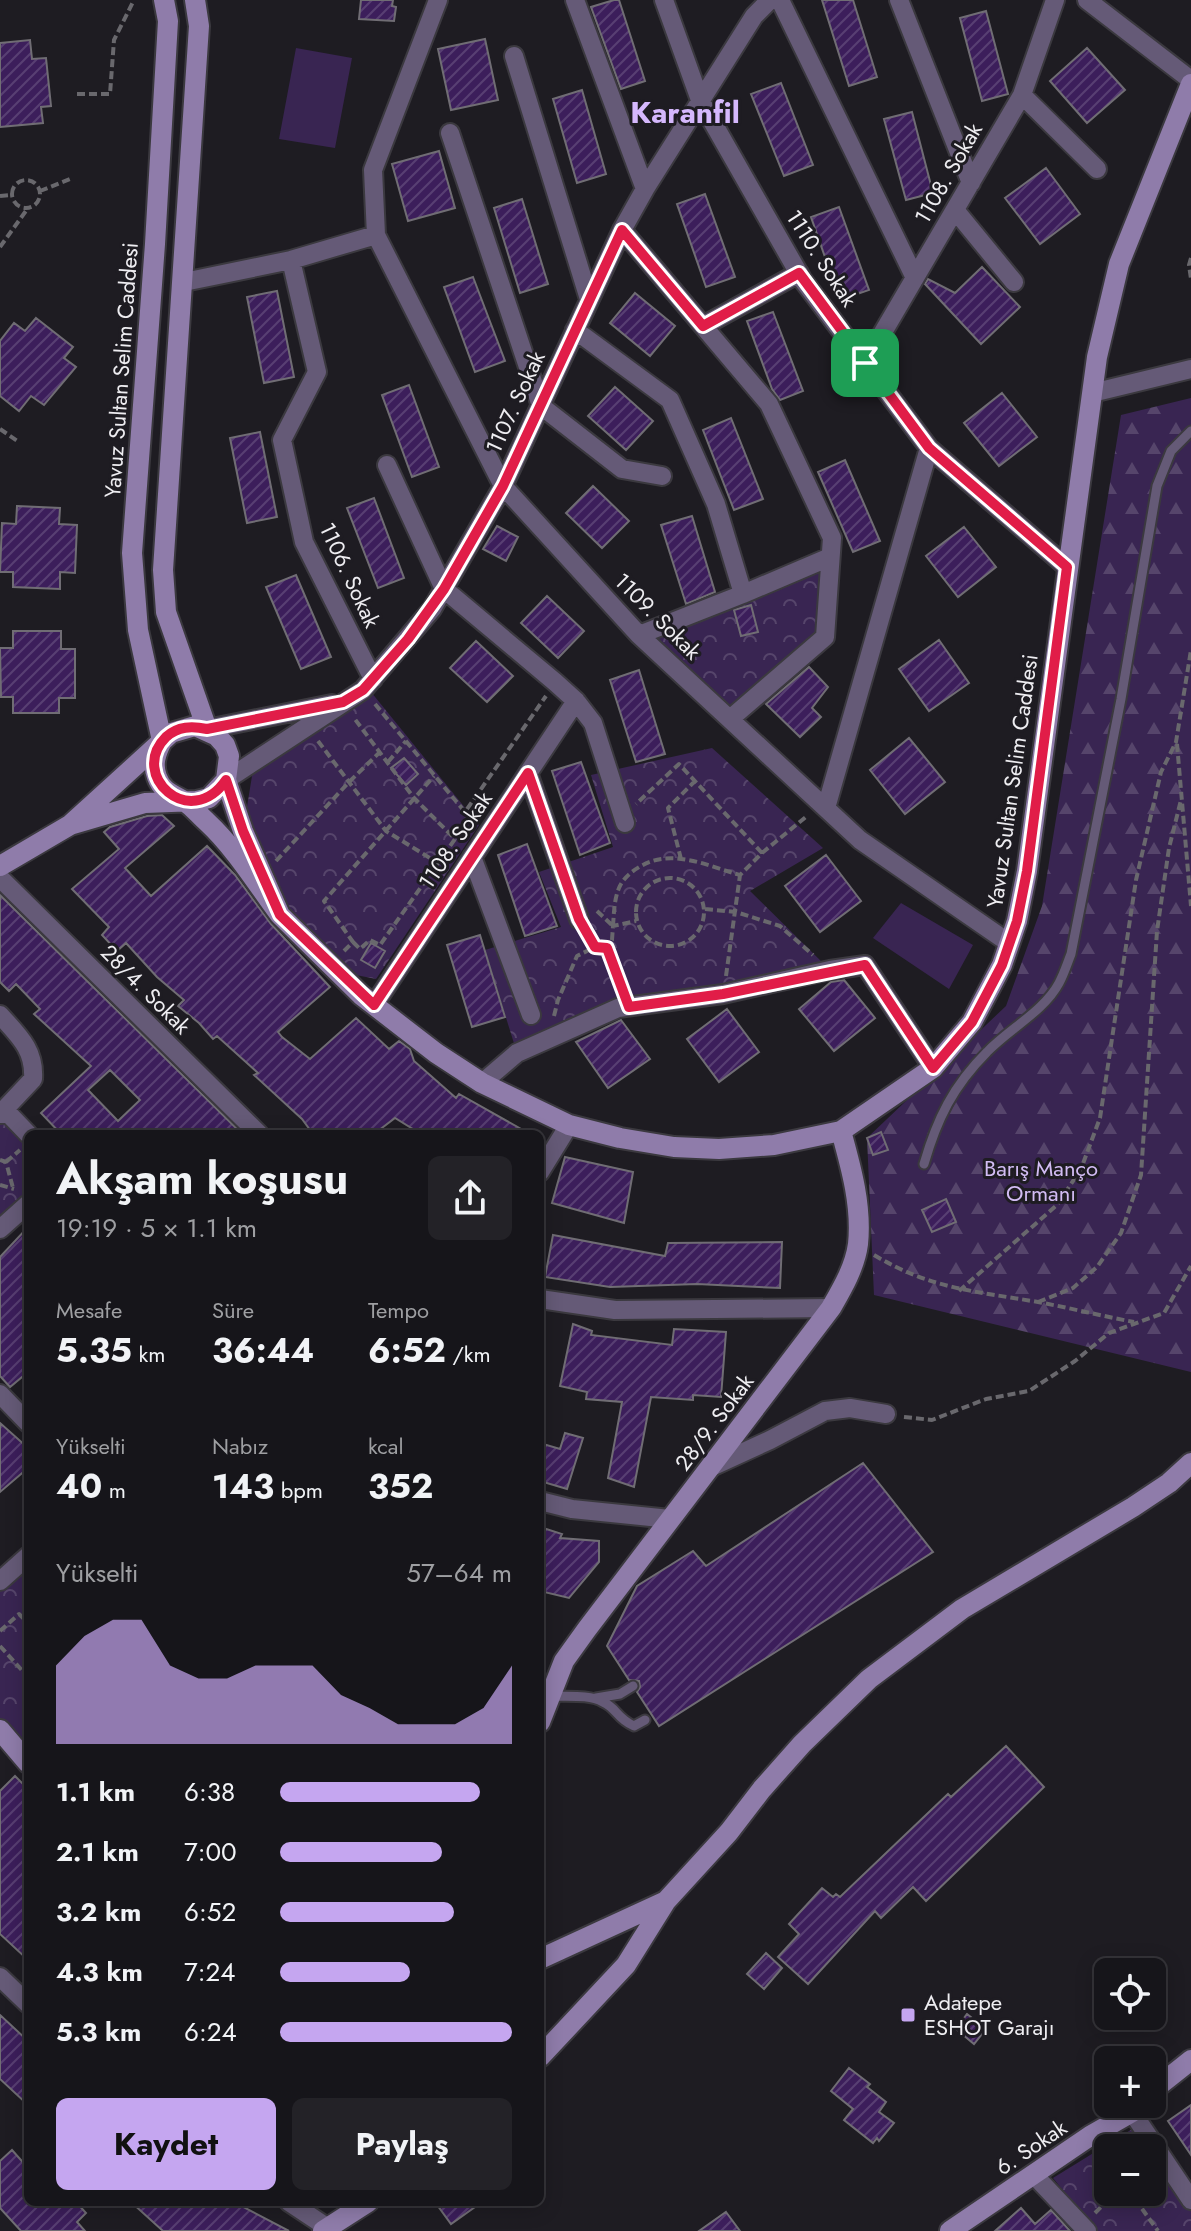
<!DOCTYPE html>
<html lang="tr">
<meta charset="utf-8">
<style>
:root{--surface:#16151a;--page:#232227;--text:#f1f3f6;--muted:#9e9fa2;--line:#353439;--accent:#c5a6f0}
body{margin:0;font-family:Jost,sans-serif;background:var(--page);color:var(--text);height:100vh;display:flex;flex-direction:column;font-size:30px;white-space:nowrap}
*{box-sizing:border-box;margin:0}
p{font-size:26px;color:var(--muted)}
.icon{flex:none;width:44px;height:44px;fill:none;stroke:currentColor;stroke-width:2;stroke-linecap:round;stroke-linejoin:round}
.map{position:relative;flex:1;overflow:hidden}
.details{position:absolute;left:24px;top:1130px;width:520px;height:1076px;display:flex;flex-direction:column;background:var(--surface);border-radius:12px;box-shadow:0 4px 20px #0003,0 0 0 2px var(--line)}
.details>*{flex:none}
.controls{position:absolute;left:1094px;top:1958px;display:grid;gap:16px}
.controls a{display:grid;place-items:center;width:72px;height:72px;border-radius:12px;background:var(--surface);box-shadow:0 4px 20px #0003,0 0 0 2px var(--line);font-size:40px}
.pin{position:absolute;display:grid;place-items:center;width:68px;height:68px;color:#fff;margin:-34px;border-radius:16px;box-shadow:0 4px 12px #0006}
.round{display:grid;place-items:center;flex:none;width:84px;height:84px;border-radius:12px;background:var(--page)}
.summary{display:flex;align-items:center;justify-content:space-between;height:136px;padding:0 32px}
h1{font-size:44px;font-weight:700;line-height:60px}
.metrics{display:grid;grid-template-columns:repeat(3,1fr);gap:12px;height:136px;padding:8px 32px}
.metrics div{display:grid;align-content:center}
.metrics b{font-size:34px;font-weight:700}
.metrics small{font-size:22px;font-weight:400}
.metrics p{font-size:22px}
.chart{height:224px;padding:16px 32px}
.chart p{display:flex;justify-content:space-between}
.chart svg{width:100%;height:144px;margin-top:8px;fill:var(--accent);opacity:.7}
.button{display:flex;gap:16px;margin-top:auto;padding:16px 32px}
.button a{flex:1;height:92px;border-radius:12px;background:var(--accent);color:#111;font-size:32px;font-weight:700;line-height:92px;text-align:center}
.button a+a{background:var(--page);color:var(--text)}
ul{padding:0 32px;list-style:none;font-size:26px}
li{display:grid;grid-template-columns:128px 96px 1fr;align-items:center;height:60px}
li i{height:20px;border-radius:10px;background:var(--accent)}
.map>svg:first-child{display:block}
</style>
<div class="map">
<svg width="1191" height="2231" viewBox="0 0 1191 2231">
<defs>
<pattern id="forest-firs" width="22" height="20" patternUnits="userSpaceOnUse" patternTransform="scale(2)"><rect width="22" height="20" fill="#392552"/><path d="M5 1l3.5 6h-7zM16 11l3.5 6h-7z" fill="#56456b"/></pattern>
<pattern id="park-crowns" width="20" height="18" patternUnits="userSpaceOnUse" patternTransform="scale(2)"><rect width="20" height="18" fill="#392552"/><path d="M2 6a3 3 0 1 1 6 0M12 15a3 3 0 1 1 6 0" fill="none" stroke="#56456b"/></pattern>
<pattern id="building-hatch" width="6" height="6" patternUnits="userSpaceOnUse" patternTransform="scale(2)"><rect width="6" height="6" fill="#3c1e5b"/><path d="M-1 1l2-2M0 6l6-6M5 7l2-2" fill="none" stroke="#583f73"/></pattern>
</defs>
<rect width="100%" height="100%" fill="#1e1c22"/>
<!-- forest -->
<path fill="url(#forest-firs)" d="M1191,398V1372L874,1295L867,1138L1006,1006L1042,906L1121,415Z"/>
<!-- park -->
<path fill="url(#park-crowns)" d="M830,557L825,637L730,719L639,635Z
M371,692L479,825L376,979L346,973L287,911L245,819L253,770Z
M712,748L823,848L750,891L830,970L618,1008L517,1053L485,950L561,927L539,872L613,847L591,775Z
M0,1114L28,1134V1204L0,1229Z
M28,1556V1763L0,1730V1581Z
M1134,2128L1148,2148H1108V2192H1152V2154L1191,2210V2231H1096L1053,2178Z"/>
<!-- pitch -->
<path fill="#392552" d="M296,48L352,58L335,148L279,139Z
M901,903L973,945L949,989L873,938Z"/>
<!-- building -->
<path fill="url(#building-hatch)" stroke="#706d74" stroke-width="2" fill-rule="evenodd" d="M361,0H393L392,6L396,7L394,21L359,19Z
M614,0H619L645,81L621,89L591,7Z
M822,0H853L877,77L849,86Z
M986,11L1008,94L982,101L960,18Z
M485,39L498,100L451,110L438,49Z
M30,40L32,59L46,58L51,106L41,107L43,123L0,127V43Z
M1087,48L1125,90L1087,123L1050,81Z
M781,83L813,165L784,176L751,94Z
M582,90L606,174L577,183L553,99Z
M912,112L933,193L906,200L884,119Z
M439,151L455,208L408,221L392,164Z
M1046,168L1080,214L1040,244L1005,198Z
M705,194L735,277L706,287L677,204Z
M522,199L548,284L520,293L494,208Z
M839,207L869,290L840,300L811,217Z
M982,267L1020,307L981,344L925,284L928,279L955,293Z
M473,277L505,361L475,372L444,287Z
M277,291L294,377L264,383L247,297Z
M635,293L675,326L650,356L610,323Z
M773,312L803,391L780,400L772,389L747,321Z
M36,318L73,347L64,358L76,367L44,405L31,396L19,411L0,396V341L14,323L25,331Z
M409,385L439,467L412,477L382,395Z
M615,387L653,421L626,450L588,416Z
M1002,393L1037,437L999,466L964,423Z
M731,418L763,499L734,510L703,430Z
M260,432L277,517L247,523L230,438Z
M845,460L880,541L853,552L818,472Z
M593,486L629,521L602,548L566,513Z
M374,498L404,578L378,588L347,508Z
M17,506L60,508L59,524L77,525L75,573L60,572V589L13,587V572H0L2,523L16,524Z
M692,516L715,592L686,604L661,525Z
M497,526L518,537L506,561L483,549Z
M964,527L996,567L958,597L926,556Z
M296,575L331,657L301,669L266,587Z
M547,596L584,631L558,658L521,623Z
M751,605L758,632L741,636L734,610Z
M13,631H61V649H75V698H59V713H13V697H1L0,648H13Z
M939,640L969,683L929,711L899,669Z
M476,641L513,676L487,702L450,668Z
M809,667L828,687L812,708L821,717L800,737L766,704Z
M639,670L665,754L636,762L610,680Z
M909,738L945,782L905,814L870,770Z
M404,758L418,774L406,785L391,768Z
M581,762L610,843L580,855L552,771Z
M162,815L174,826L125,868L151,896L207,846L235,875L271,924L330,987L278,1032L282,1037L310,1059L356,1018L389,1049L399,1041L410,1049L414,1061L456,1098L459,1094L530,1134H421L395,1118L374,1134H313L302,1119L254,1075L258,1073L217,1036L213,1039L199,1023L178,1006L184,1000L157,977L126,943L117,951L102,935L109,927L72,889L119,849L104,832L110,827L147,816Z
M527,844L557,926L525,936L498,855Z
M826,855L861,901L820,932L785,886Z
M0,895L157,1050L242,1134H61L41,1113L91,1066L34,1014L40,1009L16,984L9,991L0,982ZM110,1070L140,1100L118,1121L88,1090Z
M480,935L505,1017L472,1027L447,945Z
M371,943L385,951L375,968L361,960Z
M844,980L875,1018L834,1051L799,1009L831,982Z
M727,1009L759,1052L719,1082L687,1039Z
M621,1020L650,1059L608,1088L576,1042Z
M881,1132L888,1150L873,1155L867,1138Z
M565,1157L633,1172L624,1223L552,1203Z
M946,1199L956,1222L932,1232L922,1210Z
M28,1227V1372L10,1387L0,1376V1257Z
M553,1235L665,1256L668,1243L782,1242L780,1288L697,1284L610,1287L545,1277Z
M573,1324L592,1331L591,1335L672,1345L674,1329L726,1332L721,1397L693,1395V1400L651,1397L634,1487L608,1478L622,1402L586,1399L587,1392L560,1386Z
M0,1423L28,1448V1468L0,1492Z
M565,1433L583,1438L567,1489L540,1481V1443L560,1449Z
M863,1463L933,1552L659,1726L637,1692L640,1687L639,1681L629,1680L607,1646L637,1586L693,1551L706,1566Z
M540,1527L562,1534L560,1538L599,1541V1562L569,1598L540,1591Z
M1006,1746L1044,1787L926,1901L913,1887L881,1918L875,1911L808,1984L778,1957L799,1934L789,1924L822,1888L833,1897L836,1894L840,1897L948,1794L951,1797Z
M15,1776L28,1789V1960L0,1934V1791Z
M766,1953L782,1968L764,1989L747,1974Z
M967,2014L986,2029L974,2044L956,2029Z
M0,2015L28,2041V2105L0,2079Z
M849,2068L870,2084L867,2087L886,2102L879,2112L894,2123L879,2141L877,2138L873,2143L844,2120L853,2109L831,2091Z
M1191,2105V2155L1168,2121Z
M12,2150L28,2168V2202H76L86,2213L77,2222L85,2231H21L0,2208V2161Z
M131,2202H234L289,2231H163Z
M435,2202H482L451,2224Z
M1021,2208L1035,2224L1051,2210L1070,2231H995Z
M726,2212L740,2231H699Z"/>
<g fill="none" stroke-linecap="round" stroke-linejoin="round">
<defs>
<path id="lane" d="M924,1164C937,1119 953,1086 987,1052C1009,1029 1044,1011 1059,983C1064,974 1067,964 1071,954L1121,699L1157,486L1171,451L1191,431
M550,1696C566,1697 589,1694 603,1702C617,1708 616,1718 634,1726L645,1720
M596,1698L620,1694L633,1686"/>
<path id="street" d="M438,0L373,170L376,235L503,486L639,635L860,840L1009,943
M575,0L645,189
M664,0L700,100L802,279L929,448L1067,567
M780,0L915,278
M899,0L971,183
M1087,0L1191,80
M514,56L589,299
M1022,95L1097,169
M450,133L541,406L622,469L662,476
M955,210L1014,282
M622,230L769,404L832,538L825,637L730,719
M291,260L317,372L282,440L304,542L373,679
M184,282L291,260L376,235
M703,326L799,273
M575,330L670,400L716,504L743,594L830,557
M865,363L1022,95L1055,0
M1092,393L1191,369
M387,465L444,589L555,682L576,701L593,723L625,823
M639,635L743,594
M207,729L332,704
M528,773L579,919
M226,780L363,690L432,609L503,486L622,230L645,189L754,16L770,0
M826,808L929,448
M472,857L531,1015
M0,878L259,1134
M374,1005L576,701
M0,1015C19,1036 35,1050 33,1079L0,1114
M482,1083L517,1053L618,1008L723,994L830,970L865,965L933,1068
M5,1110L28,1134
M540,1172L569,1125
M0,1229L28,1204
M540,1299L615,1310L831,1308
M0,1394L28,1423
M709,1468L770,1440L825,1411L850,1408L886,1414
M540,1501L572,1509L670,1519
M0,1581L28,1556
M0,1977L28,2004
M1132,2112L1191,2200
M1033,2174L1087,2231
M289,2202L328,2228"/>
<path id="secondary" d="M195,0L199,26L163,570L166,612L207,729
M162,741L138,630L132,553L155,244L168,21L164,0
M162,741C156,753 152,764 157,777C162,791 172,794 184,801C192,806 199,815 207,822C235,848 257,884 280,915L243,831L226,780
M0,866L70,825L171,733L195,726L217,736L225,745L229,756L226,780L209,798L197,801L145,803L70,825
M280,915L361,995L436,1053L482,1083L569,1125L620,1138L674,1147L719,1149L774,1145L841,1131L933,1068L972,1022L1002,965L1017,921L1027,871L1097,357L1119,264L1191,84
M540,1722L564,1661L587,1629L831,1308C842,1289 855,1267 858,1244C862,1206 851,1167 841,1131
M0,1730L28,1763
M540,1959L666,1901
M540,2057L626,1965L666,1901L729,1832L762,1789L802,1744L869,1679L962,1609L1133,1507L1169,1483L1191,1463
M1152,2091L1191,2060
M323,2231L368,2202
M950,2231L1090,2136L1132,2112L1139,2104"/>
</defs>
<!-- lane casing -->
<use href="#lane" stroke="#3b393f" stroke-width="13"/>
<!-- street casing -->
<use href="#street" stroke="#3b393f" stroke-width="22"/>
<!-- secondary casing -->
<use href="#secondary" stroke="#3b393f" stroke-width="24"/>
<!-- path -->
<path stroke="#69686d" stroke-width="4" stroke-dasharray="8 4" stroke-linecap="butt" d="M77,94H110L114,40L134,0
M12 194a14 14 0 1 1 28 0a14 14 0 1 1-28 0Z
M40,191L70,179
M0,196L12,195
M0,247L28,208
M1191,258L1189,265L1191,279
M0,429L19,442
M375,704L465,812L546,696
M318,741L386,831L438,863
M1177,744L1191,906
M388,762L406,741
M762,853L807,816
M681,859L668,808L695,781
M276,861L349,782L380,752
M636 912a34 34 0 1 1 68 0a34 34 0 1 1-68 0Z
M705,909L736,912L780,926L813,955
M597,911L613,926
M613,926C614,913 614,900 619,888C623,878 632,871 641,866C672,848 708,866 740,875L762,853L679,764L636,804
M588,934L595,947L607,948L612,940L613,926L636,921
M353,942L360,949L370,940L380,945L455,839L414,798L354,718
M607,948L623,989
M344,951L353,942L324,901L434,776
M726,976L740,875
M554,1016L558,1000L577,956L595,947
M0,1160L6,1162L13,1188
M6,1162L20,1150
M0,1185L14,1189
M874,1255C931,1289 974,1291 1038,1302C1070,1308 1102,1316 1134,1322
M959,1291L1057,1205L1081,1169L1100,1118L1136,880L1161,772L1176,742L1191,650
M1038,1302L1073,1288L1097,1267L1121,1233L1141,1175L1157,931L1169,848L1181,800
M904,1417L932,1420L986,1399L1029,1391L1075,1361L1109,1333L1164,1313L1191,1266
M0,1631L19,1614L28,1623
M0,1646L28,1677
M1099,2150L1108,2165
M1108,2183L1110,2198L1119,2204L1130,2203L1139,2192
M1135,2199L1158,2231
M1095,2213L1110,2198"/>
<!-- lane -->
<use href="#lane" stroke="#655a77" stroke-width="9"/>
<!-- street -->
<use href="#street" stroke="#655a77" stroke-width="18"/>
<!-- secondary -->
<use href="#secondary" stroke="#8f7caa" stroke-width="20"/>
</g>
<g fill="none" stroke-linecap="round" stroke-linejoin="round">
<defs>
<path id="route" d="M622,230L703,326L799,273L929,448L1067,567L1027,871L1017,921L1002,965L972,1022L933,1068L865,965L723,994L629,1007L607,948L595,947L579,919L528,773L374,1005L280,915L243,831L226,780C190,832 128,775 166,737C178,726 192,726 207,729L343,702L363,690L408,639L444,589L503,486Z"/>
</defs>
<!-- route casing -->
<use href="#route" stroke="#fff" stroke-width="16"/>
<!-- route -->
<use href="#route" stroke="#e11d48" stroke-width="10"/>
</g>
<!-- markers -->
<rect fill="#c5a6f0" stroke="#1e1c22" stroke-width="3" x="900" y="2007" width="16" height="16" rx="4"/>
<g text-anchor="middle" stroke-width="6" stroke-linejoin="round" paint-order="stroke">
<!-- street labels -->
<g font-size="22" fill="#eeedf1" stroke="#1e1c22">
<text transform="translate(948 173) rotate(-60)" y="8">1108. Sokak</text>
<text transform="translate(822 258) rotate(57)" y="8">1110. Sokak</text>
<text transform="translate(121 370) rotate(-86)" y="8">Yavuz Sultan Selim Caddesi</text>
<text transform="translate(515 402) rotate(-65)" y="8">1107. Sokak</text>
<text transform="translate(350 575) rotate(65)" y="8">1106. Sokak</text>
<text transform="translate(658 616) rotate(45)" y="8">1109. Sokak</text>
<text transform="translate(1012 781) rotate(-82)" y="8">Yavuz Sultan Selim Caddesi</text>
<text transform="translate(455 840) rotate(-56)" y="8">1108. Sokak</text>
<text transform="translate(146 989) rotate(45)" y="8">28/4. Sokak</text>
<text transform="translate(714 1422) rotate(-53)" y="8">28/9. Sokak</text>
<text transform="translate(1031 2147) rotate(-34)" y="8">6. Sokak</text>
</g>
<!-- park labels -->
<g font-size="22" fill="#d2bcf4" stroke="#1e1c22">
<text x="1041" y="1176">Barış Manço<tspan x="1041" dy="25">Ormanı</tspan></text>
</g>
<!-- poi labels -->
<g font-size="22" fill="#eeedf1" stroke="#1e1c22" text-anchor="start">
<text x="924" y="2010">Adatepe<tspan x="924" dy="25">ESHOT Garajı</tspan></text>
</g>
<!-- district labels -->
<g font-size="30" font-weight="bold" fill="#d5b8fd" stroke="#1e1c22">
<text x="685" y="123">Karanfil</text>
</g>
</g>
</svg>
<div class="controls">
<a><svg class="icon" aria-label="locate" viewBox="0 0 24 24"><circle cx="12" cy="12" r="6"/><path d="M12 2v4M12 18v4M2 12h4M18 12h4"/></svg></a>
<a>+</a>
<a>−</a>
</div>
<div class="pin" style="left:865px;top:363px;background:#1e9e55"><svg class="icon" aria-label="arrive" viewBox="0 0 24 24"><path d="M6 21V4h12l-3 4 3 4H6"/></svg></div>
<section class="details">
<div class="summary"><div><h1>Akşam koşusu</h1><p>19:19 · 5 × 1.1 km</p></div><a class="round"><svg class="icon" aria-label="share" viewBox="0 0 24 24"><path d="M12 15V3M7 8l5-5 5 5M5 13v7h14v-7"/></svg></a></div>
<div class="metrics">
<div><p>Mesafe</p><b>5.35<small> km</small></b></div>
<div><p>Süre</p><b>36:44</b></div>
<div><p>Tempo</p><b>6:52<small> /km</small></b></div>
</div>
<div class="metrics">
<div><p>Yükselti</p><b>40<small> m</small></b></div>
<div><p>Nabız</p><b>143<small> bpm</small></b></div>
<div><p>kcal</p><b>352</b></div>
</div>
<div class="chart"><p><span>Yükselti</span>57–64 m</p>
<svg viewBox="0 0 160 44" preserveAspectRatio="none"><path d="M0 44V20L10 11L20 6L30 6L40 20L50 24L60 24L70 20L80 20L90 20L100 29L110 33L120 38L130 38L140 38L150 33L160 20V44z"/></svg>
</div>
<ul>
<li><b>1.1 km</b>6:38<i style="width:86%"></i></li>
<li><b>2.1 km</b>7:00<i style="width:70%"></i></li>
<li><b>3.2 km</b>6:52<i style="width:75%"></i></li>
<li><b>4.3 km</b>7:24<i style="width:56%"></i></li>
<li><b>5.3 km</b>6:24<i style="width:100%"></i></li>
</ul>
<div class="button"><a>Kaydet</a><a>Paylaş</a></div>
</section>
</div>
